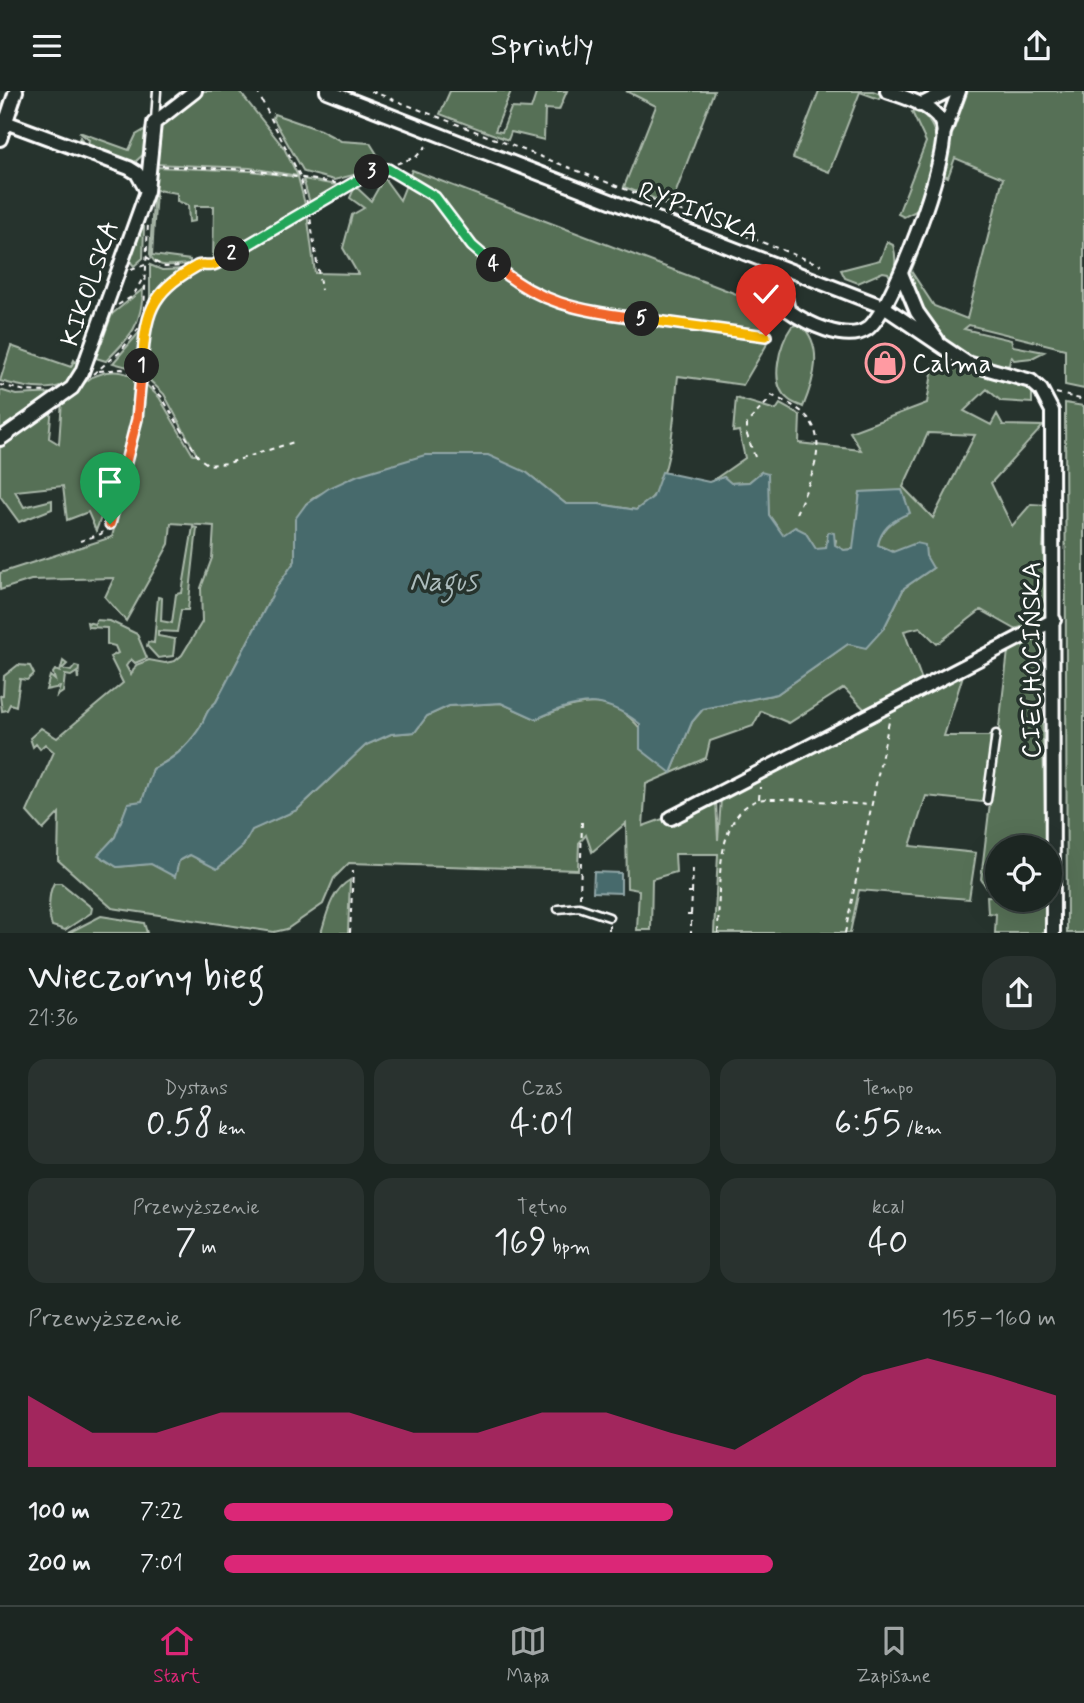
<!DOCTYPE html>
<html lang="pl">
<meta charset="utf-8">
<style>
:root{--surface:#1c2622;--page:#29322f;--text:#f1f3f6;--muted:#a0a5a5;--line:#3a4340;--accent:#db2777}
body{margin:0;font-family:Mynerve,sans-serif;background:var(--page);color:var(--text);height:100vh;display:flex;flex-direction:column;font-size:26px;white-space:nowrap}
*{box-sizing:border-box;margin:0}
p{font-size:23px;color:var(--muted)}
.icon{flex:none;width:38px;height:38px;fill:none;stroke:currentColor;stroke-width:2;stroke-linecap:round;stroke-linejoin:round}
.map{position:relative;height:842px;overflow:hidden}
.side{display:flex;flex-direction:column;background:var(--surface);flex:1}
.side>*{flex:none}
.fabs{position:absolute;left:985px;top:744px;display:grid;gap:14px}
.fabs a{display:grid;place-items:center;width:77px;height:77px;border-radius:50%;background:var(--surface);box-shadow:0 7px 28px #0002,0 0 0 2px var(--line);font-size:35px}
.pin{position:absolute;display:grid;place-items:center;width:60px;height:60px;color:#fff;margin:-72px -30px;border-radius:50% 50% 50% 0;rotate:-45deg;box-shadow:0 0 7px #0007}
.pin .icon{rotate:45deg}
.km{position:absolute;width:35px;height:35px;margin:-18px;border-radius:50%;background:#222;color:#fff;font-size:19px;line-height:35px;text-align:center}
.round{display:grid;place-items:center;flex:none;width:74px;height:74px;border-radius:28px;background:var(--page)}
.summary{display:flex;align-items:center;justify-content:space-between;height:119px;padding:0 28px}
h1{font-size:38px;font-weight:600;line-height:52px}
.figures{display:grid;grid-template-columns:repeat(3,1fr);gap:10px;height:119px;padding:7px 28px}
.figures div{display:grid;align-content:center;border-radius:18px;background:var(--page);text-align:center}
.figures b{font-size:35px;font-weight:600}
.figures small{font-size:19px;font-weight:400}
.figures p{font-size:19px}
.chart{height:196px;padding:14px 28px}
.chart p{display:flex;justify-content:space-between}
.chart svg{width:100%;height:126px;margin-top:7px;fill:var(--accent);opacity:.7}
ul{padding:0 28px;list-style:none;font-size:23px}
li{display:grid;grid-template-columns:112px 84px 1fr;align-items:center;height:52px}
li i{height:18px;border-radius:9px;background:var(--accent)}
header{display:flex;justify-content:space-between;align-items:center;height:91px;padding:0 28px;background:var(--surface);font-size:32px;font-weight:600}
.tabs{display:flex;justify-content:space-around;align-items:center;height:98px;border-top:2px solid var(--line);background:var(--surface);font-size:19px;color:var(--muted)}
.tabs a{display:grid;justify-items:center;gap:4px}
.tabs .on{color:var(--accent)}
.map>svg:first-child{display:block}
</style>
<header><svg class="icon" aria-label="menu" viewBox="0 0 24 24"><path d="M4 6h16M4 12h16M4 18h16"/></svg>Sprintly<svg class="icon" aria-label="share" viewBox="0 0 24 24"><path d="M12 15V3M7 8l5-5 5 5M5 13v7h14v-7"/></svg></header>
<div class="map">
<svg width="1084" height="842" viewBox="0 0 1084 842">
<rect width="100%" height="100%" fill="#26332d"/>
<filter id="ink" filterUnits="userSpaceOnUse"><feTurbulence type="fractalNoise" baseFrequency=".0143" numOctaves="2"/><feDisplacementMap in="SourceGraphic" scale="14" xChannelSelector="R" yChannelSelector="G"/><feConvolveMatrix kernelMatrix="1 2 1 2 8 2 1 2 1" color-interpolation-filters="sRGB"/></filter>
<g filter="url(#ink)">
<!-- green -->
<path fill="#567056" stroke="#aab8aa" stroke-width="2" fill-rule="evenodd" d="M203,0H239L284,57L298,85L250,77L153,73C159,23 164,28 203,0Z
M450,0H511L495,40L502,41L511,17L531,18L537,0H567L559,19L545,18L544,49L511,41L508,49L440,23Z
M626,0H714L671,114L624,96L656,15Z
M819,0H873L881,3L879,8L860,1L829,81L793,67Z
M968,0H1084V298L1065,294V258L969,234L964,238L1011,249L1013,255L1044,261L1032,267L1014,269L1011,265L1009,274C970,289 936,241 919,213C915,205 909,197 908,188C907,179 913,169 916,161L918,163L911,180L934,215L967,228L1003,87L955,67L948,86L944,84L948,70L946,60Z
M920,20C953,50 930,82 918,119L904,126L898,123L926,51L912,21Z
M274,23L320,39L341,50L370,52L385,76L334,89L304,81L273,27Z
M146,38V61L135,71L77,52L80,46L83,52L88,53L89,49L79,41L129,59L136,44Z
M155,76L251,80L298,86L306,117L213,172L214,115H195V130L189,131L188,114L177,110V102L156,99L152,164L190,169V173C175,173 155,180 150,163Z
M412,79L773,217L766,255L743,294L678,285C674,319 673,377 653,405C650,410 641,415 636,419L599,413H566L526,381L358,384L316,405L306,413L295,470L276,497L216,611C205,620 206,627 199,638C186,657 173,668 153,678L142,711L128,713L115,746L99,764L117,776L179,770L190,764L243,755L251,739L297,719L366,654L391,643L415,641L427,625L449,615L501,612L536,628C614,593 630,618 671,682L692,631L703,618L777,603L848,553L884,537L904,497L933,477L877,454C882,433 906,425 902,400L860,401L854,458L844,459L835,454L836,449L827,445L826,458L816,459L805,441H790L783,445L769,424L761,381L749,391L730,392L724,386L709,392L745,367L739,340L733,341L736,307L776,319L780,313L800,324L799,352L861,359L850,341L927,312L934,270L1032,295V312L1001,310L987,298L964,320L991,334L997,323L1003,334L1043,335L991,392L1012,435L1031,413L1046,414L1043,457L1051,527L1015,538L981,519L937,553L920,536L904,540L923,592L868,622L844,597L789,632L761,620L753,635L710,650L706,667L646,693L643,735L716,709L718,749L721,708L964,581L944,645H990L991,665L982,711L926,705L910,755L976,762L969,808L859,799L850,842H714L718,763H675L676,781L652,788L651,839H637L639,799L627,797L626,732L592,761L586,744L579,752L578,779L349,772L334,787L323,813L287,838L274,841L112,817L58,769L59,722L43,739L27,721L54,661L45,653L40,658L36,653L33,656L30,647L41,637L57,647L123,592L110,566L118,562L115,555L107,553V537L88,536L87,531L95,533L96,529L110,530L137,543L147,567L135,572L131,568L126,575L131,584L136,574L149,569L165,572L175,570L182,564L202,531L201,497L212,467L214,435L171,432L169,453L126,530L105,506L114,487L31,489L0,499V482L112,446L140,331L143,291L159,306L193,364H197L164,303L143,283C144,266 143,243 149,227C157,202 188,175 215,176L307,122L315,182L358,183L343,157L352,124L364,117L350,107L355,95L371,110L384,87L400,109ZM928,342L975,344L933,427L903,396Z
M303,88L342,95L310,112Z
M137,136H144L143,167L134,175L128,168Z
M887,151L893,154C897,167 896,178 892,190L888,182L883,181L858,192L845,187L841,179L880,169Z
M150,174L162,179L190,178L169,191L150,216Z
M143,198C142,234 131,245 106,270L96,267L112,223Z
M800,233C825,255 814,289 803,316C799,314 792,312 788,308C768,293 780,252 792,235Z
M142,238L138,282L135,278L113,272Z
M11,255L71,276L74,269L78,274C72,308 25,297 0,290Z
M106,281C117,280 129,280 135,290C148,311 105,414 96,440L88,421L67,429L63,395L15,400L24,416L52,409V418L19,431L0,405V357L52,315L49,347L59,353L62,309L92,286Z
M0,299L16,304L56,302L0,344Z
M1065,312L1084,315V842H1067Z
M193,436L197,437L188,519H181L177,541L158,540V545L175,548L173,565L158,567L147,555L148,551L154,552L158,506L162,507L161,530L172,532L176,503L182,502Z
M1040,542L1046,756H998L997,797H987L981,788L1008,560Z
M63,570L67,573L62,578L71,580L75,575L79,576L78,589L77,581L71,585L65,584L63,601L57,605L60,596L46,599L50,585L55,589L53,582L55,579L60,581Z
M18,574L30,575L34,583L27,589L20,588L16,615L10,613L7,619L2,620L0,605L3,604L4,585Z
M350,789L348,842H321C327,823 331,800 350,789Z
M54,792H61L92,817L91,822L65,839L52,835C48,824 48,802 54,792Z
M987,805L997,806L998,808L1049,809L1048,842H995L996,823L988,822Z
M101,825L144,832L147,842H68Z"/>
<!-- water -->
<path fill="#476b6c" stroke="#91a6a7" stroke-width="2" d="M425,364H488L526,381L566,413H599L636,419L653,406L662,381L709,391L724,386L731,392L749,391L761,381L768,383L769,424L783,444L795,436L805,441L816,458L826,457L828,441L834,442L835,454L844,459L853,458L860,401L902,399L910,422C894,428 881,437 878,454L893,461L916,452L925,454L926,465L933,477L904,497L884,537L866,557L848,553L777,603L703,618L692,631L671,682L640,658V633C601,603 578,609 536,628L501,612L449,615L427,625L415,641L391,643L366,654L297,719L252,739L243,755L217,778L190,764L179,770L175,786L151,773L117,776L98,764L115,746L128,712L142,710L153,678C173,668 186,657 199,638C206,627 205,620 216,611L276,497L295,470V428L306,413L329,397L358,384Z
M594,781L621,782V802L593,801Z"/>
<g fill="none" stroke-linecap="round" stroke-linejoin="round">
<defs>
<path id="lane" d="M155,29L157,0
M987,709L996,643
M558,818L579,816L609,826"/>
<path id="street" d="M327,0L884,216L967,272L1031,290L1041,299L1052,320L1053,842
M920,14L948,0
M0,29L129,77L137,82L147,100
M943,44L959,0
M0,48L16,0
M778,175L788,219C806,232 846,252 867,238C892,221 950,66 943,36C937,14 905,7 887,0
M901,182L917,221L937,249
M0,348L72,297L82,281L147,100L154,32L195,0
M671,727L1054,529"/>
</defs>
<!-- lane casing -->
<use href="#lane" stroke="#fff" stroke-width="11"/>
<!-- street casing -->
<use href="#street" stroke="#fff" stroke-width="18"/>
<!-- path -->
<path stroke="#fff" stroke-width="2" stroke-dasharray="5 5" stroke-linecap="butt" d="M257,0L300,85L309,119L321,199
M371,0L821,174
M162,75L252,79L341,93L354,90
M388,77L435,106L472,155L521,197L579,219L766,245
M146,166L165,176L216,173L364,84L416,66L429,52
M131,179L145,174
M118,214L133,205L144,185
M146,228L173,190L197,175
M99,280L122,278L141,286L148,132
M93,283L119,262L143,232
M0,294L26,300L47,301
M1056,302L1084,309
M771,304C783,310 799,316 808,327C831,355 806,397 795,425
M755,366L747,344V332L771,307
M80,450L101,443L109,433L137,328L141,286L161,305L199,367L209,374L228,372L297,350
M759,708L760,696
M688,802H692L691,824
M692,802L693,775
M580,806L582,730
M687,824H691V842
M609,834V842
M350,842L353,779
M718,842C720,804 713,724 758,709C773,705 850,713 872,714
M845,842L890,626"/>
<!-- lane -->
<use href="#lane" stroke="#26332d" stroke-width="6"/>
<!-- street -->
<use href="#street" stroke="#26332d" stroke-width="12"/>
</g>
</g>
<g fill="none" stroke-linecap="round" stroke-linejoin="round" filter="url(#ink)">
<defs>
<path id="split-1" d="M110,433L137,328L142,275"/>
<path id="split-2" d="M142,275C146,223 148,203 197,175C201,173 208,175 213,174C220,172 226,167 232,163"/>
<path id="split-3" d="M232,163L372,81"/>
<path id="split-4" d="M372,81L388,78L435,106L472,155L494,174"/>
<path id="split-5" d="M494,174C542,215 582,219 642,228"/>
<path id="split-6" d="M642,228L766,245"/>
</defs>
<!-- split-1 casing -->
<use href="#split-1" stroke="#fff" stroke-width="14"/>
<!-- split-2 casing -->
<use href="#split-2" stroke="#fff" stroke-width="14"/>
<!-- split-3 casing -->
<use href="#split-3" stroke="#fff" stroke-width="14"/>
<!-- split-4 casing -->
<use href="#split-4" stroke="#fff" stroke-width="14"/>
<!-- split-5 casing -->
<use href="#split-5" stroke="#fff" stroke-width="14"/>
<!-- split-6 casing -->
<use href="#split-6" stroke="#fff" stroke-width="14"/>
<!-- split-1 -->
<use href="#split-1" stroke="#f0652b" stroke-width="9"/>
<!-- split-2 -->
<use href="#split-2" stroke="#f5b400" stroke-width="9"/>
<!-- split-3 -->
<use href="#split-3" stroke="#22a559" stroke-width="9"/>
<!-- split-4 -->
<use href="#split-4" stroke="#22a559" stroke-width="9"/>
<!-- split-5 -->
<use href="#split-5" stroke="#f0652b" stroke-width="9"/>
<!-- split-6 -->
<use href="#split-6" stroke="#f5b400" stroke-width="9"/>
</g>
<!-- icons -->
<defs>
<symbol id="shop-ring" viewBox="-11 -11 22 22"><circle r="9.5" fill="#26332d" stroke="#ff9aa2" stroke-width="1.5"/><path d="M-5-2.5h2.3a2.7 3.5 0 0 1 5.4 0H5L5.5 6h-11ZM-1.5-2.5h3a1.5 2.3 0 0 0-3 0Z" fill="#ff9aa2"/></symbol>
</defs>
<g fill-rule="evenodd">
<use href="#shop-ring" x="863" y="250" width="44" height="44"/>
</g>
<g text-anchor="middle" stroke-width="7" stroke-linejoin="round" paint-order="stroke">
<!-- street labels -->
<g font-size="26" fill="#fff" stroke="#26332d">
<text transform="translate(699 120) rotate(21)" y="9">RYPIŃSKA</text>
<text transform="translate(89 192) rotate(-71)" y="9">KIKOLSKA</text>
<text transform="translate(1031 569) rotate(-90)" y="9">CIECHOCIŃSKA</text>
</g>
<!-- poi labels -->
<g font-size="26" fill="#fff" stroke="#26332d" text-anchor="start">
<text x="912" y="281">Calma</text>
</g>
<!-- water labels -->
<g font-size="28" font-style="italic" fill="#acbcbd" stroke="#26332d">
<text x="443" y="499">Nagus</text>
</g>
</g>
</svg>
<div class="fabs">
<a><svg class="icon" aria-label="locate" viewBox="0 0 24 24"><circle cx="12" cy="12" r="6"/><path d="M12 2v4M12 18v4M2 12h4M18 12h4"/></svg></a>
</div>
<div class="pin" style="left:110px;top:433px;background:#1e9e55"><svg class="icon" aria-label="arrive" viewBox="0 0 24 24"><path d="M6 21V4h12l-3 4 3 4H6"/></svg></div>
<div class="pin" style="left:766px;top:245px;background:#d93025"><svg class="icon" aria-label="check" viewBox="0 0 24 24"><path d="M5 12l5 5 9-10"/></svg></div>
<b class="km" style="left:142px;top:275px">1</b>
<b class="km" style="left:232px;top:163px">2</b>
<b class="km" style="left:372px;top:81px">3</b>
<b class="km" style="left:494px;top:174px">4</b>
<b class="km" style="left:642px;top:228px">5</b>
</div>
<section class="side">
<div class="summary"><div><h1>Wieczorny bieg</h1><p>21:36</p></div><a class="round"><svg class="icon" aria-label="share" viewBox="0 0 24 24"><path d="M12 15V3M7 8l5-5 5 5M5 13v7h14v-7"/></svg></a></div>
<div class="figures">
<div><p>Dystans</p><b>0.58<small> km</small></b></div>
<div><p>Czas</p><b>4:01</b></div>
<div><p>Tempo</p><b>6:55<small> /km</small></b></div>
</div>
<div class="figures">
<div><p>Przewyższenie</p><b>7<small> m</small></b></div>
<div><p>Tętno</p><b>169<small> bpm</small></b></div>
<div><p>kcal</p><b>40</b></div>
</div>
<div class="chart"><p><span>Przewyższenie</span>155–160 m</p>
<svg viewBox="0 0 160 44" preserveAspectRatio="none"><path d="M0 44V19L10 32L20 32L30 25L40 25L50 25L60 32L70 32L80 25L90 25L100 32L110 38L120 25L130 12L140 6L150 12L160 19V44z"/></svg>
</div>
<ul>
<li><b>100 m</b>7:22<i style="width:54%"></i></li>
<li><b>200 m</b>7:01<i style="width:66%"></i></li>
</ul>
</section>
<nav class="tabs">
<a class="on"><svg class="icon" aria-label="home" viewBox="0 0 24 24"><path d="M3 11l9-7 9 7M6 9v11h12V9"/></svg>Start</a>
<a><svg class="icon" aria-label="map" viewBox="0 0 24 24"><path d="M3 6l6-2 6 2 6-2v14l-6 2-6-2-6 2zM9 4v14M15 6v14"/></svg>Mapa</a>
<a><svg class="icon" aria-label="saved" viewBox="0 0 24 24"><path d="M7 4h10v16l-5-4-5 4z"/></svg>Zapisane</a>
</nav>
